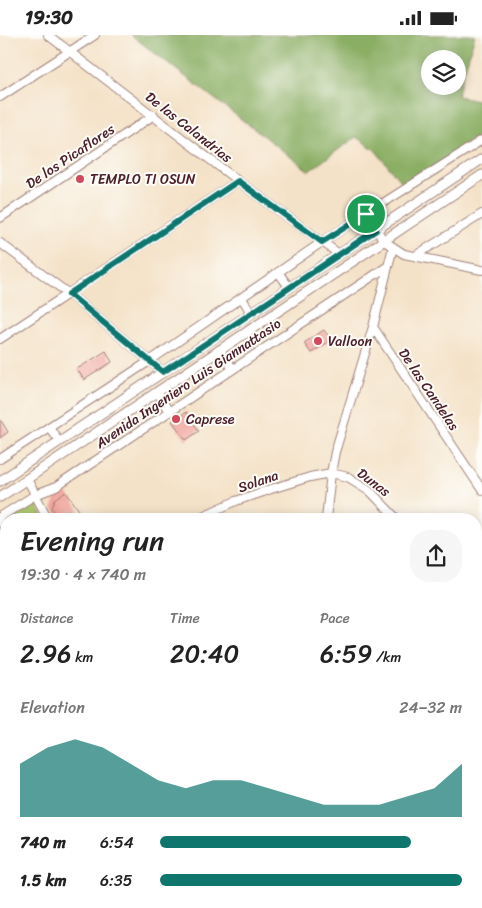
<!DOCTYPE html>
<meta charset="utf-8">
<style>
:root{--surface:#fff;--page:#f6f6f6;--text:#222;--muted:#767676;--accent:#0f766e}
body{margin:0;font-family:Sriracha,sans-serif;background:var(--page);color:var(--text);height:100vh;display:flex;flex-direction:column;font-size:19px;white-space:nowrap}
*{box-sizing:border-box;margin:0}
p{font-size:16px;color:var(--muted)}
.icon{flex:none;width:28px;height:28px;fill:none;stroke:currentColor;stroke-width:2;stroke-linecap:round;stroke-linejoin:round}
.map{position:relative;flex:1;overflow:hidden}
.details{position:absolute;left:0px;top:478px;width:482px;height:396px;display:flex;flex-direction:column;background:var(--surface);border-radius:20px 20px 0 0;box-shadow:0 2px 12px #0003}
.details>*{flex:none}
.tools{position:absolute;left:421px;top:15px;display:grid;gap:10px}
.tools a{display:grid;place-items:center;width:45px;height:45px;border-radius:50%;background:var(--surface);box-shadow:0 2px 12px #0003;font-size:25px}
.pin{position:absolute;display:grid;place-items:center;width:42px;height:42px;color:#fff;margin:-21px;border:2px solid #fff;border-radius:50%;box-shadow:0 1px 5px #0007}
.round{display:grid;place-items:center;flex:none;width:52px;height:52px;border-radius:20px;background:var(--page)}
.overview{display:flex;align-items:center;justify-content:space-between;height:85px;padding:0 20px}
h1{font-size:28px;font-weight:600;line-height:38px}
.figures{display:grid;grid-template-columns:repeat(3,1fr);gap:8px;height:85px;padding:5px 20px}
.figures div{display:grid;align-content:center}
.figures b{font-size:25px;font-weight:600}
.figures small{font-size:14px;font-weight:400}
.figures p{font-size:14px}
.chart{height:140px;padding:10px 20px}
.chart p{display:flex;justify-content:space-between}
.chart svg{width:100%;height:90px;margin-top:5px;fill:var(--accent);opacity:.7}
ul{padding:0 20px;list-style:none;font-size:16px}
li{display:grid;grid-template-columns:80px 60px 1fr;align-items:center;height:38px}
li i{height:12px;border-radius:6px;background:var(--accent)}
.status{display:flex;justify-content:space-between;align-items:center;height:35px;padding:0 25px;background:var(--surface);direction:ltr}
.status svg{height:14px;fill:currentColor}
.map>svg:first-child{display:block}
</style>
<div class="status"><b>19:30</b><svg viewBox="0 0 49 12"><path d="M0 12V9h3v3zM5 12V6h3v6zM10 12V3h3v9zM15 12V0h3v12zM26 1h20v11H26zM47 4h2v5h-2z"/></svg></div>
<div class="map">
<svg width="482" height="873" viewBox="0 0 482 873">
<rect width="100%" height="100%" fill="#fdfcf7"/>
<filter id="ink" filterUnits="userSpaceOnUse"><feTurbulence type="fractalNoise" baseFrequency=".02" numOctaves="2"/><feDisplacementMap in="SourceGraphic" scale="10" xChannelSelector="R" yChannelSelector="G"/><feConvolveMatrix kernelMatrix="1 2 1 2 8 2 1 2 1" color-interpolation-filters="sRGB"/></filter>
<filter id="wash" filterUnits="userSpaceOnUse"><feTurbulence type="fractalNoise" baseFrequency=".0096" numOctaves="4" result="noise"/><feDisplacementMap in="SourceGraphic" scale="20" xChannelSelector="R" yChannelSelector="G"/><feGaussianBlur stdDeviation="1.12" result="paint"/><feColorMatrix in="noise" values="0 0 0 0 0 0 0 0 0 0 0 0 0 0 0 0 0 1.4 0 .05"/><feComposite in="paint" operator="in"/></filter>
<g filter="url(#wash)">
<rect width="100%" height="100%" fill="#f4e2c8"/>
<!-- green -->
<path fill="#aeca71" stroke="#7c744e" d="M36,469L44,484H15Z"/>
<!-- forest -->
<path fill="#8aae63" stroke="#6a6647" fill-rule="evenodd" d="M131,0H475L457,61L482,66V98L404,151L375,115L356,102L309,136ZM430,24H458V51H430Z"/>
<g id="blocks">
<!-- building -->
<path fill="#f1a59e" d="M324,295L331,305L311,318L304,308Z
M106,316L112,327L84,345L77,334Z
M186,377L199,396L186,405L172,386Z
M0,384L8,397L0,403Z
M66,457L81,478L73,484H60L52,473L55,464Z"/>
</g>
</g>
<g filter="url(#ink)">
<use href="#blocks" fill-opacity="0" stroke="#9f807a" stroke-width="1"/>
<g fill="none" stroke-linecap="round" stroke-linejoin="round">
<defs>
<path id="minor" d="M48,0L238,146L339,219
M0,62L95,0
M366,179L384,206L404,219L482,235
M0,183L154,80
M0,208L69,259L163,337
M415,221L482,179
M278,237L289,252
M242,263L251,278
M373,292L482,455
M0,304L238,146
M219,315L233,334
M157,357L169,377
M49,392L59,406
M0,424L151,325L322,207L482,105
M27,444L48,484
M0,482L35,460L56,452L388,231
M196,484L236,466L271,454L310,442L331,438L348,442L369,455L397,484
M326,484L331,438L335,417L373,292L393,212
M0,487L6,494
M476,525L482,521
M0,607L6,602
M476,654L482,653
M476,776L482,774
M0,784L6,786
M175,868L182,873
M409,868L411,873
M303,873L311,868"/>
<path id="major" d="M0,446L482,124
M0,462L482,140"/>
</defs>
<!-- minor casing -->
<use href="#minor" stroke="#9f807a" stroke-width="10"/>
<!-- major casing -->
<use href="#major" stroke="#9f807a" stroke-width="11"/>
<!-- minor -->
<use href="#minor" stroke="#fff" stroke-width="8"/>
<!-- major -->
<use href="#major" stroke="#fff" stroke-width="9"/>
</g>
</g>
<g fill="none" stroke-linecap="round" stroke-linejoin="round" filter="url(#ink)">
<defs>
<path id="route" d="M238,146L322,207L366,179L376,195L163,337L69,259Z"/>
</defs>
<!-- route casing -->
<use href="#route" stroke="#fff" stroke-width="10"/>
<!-- route -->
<use href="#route" stroke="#0f766e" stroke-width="6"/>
</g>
<!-- markers -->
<g fill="#d1495b" stroke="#fdfcf7" stroke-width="2">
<circle cx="80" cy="144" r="5"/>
<circle cx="318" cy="306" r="5"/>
<circle cx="176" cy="384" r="5"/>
</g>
<g text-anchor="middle" stroke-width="4" stroke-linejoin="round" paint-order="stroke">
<!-- street labels -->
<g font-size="14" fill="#4a1f2b" stroke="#fdfcf7">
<text transform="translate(189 92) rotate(38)" y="5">De las Calandrias</text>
<text transform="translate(70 121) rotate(-34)" y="5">De los Picaflores</text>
<text transform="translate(188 348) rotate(-34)" y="5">Avenida Ingeniero Luis Giannattasio</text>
<text transform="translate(429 354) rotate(56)" y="5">De las Candelas</text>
<text transform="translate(258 446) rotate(-19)" y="5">Solana</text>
<text transform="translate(374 447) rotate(37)" y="5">Dunas</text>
</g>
<!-- poi labels -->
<g font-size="14" fill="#4a1f2b" stroke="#fdfcf7" text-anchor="start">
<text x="90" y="149">TEMPLO TI OSUN</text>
<text x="328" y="311">Valloon</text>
<text x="186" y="389">Caprese</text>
</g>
</g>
</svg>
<div class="tools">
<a><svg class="icon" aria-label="layers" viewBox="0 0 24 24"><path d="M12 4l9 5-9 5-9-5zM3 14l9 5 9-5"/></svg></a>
</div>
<div class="pin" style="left:366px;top:179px;background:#1e9e55"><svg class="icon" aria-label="arrive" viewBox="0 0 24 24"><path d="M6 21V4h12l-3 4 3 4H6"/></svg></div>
<section class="details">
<div class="overview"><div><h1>Evening run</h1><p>19:30 · 4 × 740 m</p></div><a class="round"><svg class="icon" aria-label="share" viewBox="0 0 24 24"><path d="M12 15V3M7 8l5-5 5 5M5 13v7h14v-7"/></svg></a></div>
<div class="figures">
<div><p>Distance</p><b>2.96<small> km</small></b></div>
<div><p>Time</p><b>20:40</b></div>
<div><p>Pace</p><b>6:59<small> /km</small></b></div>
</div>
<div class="chart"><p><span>Elevation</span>24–32 m</p>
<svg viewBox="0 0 160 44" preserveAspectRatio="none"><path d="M0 44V18L10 10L20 6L30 10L40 18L50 26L60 30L70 26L80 26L90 30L100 34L110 38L120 38L130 38L140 34L150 30L160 18V44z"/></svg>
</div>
<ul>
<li><b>740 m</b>6:54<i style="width:83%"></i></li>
<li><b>1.5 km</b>6:35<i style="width:100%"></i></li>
</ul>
</section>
</div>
